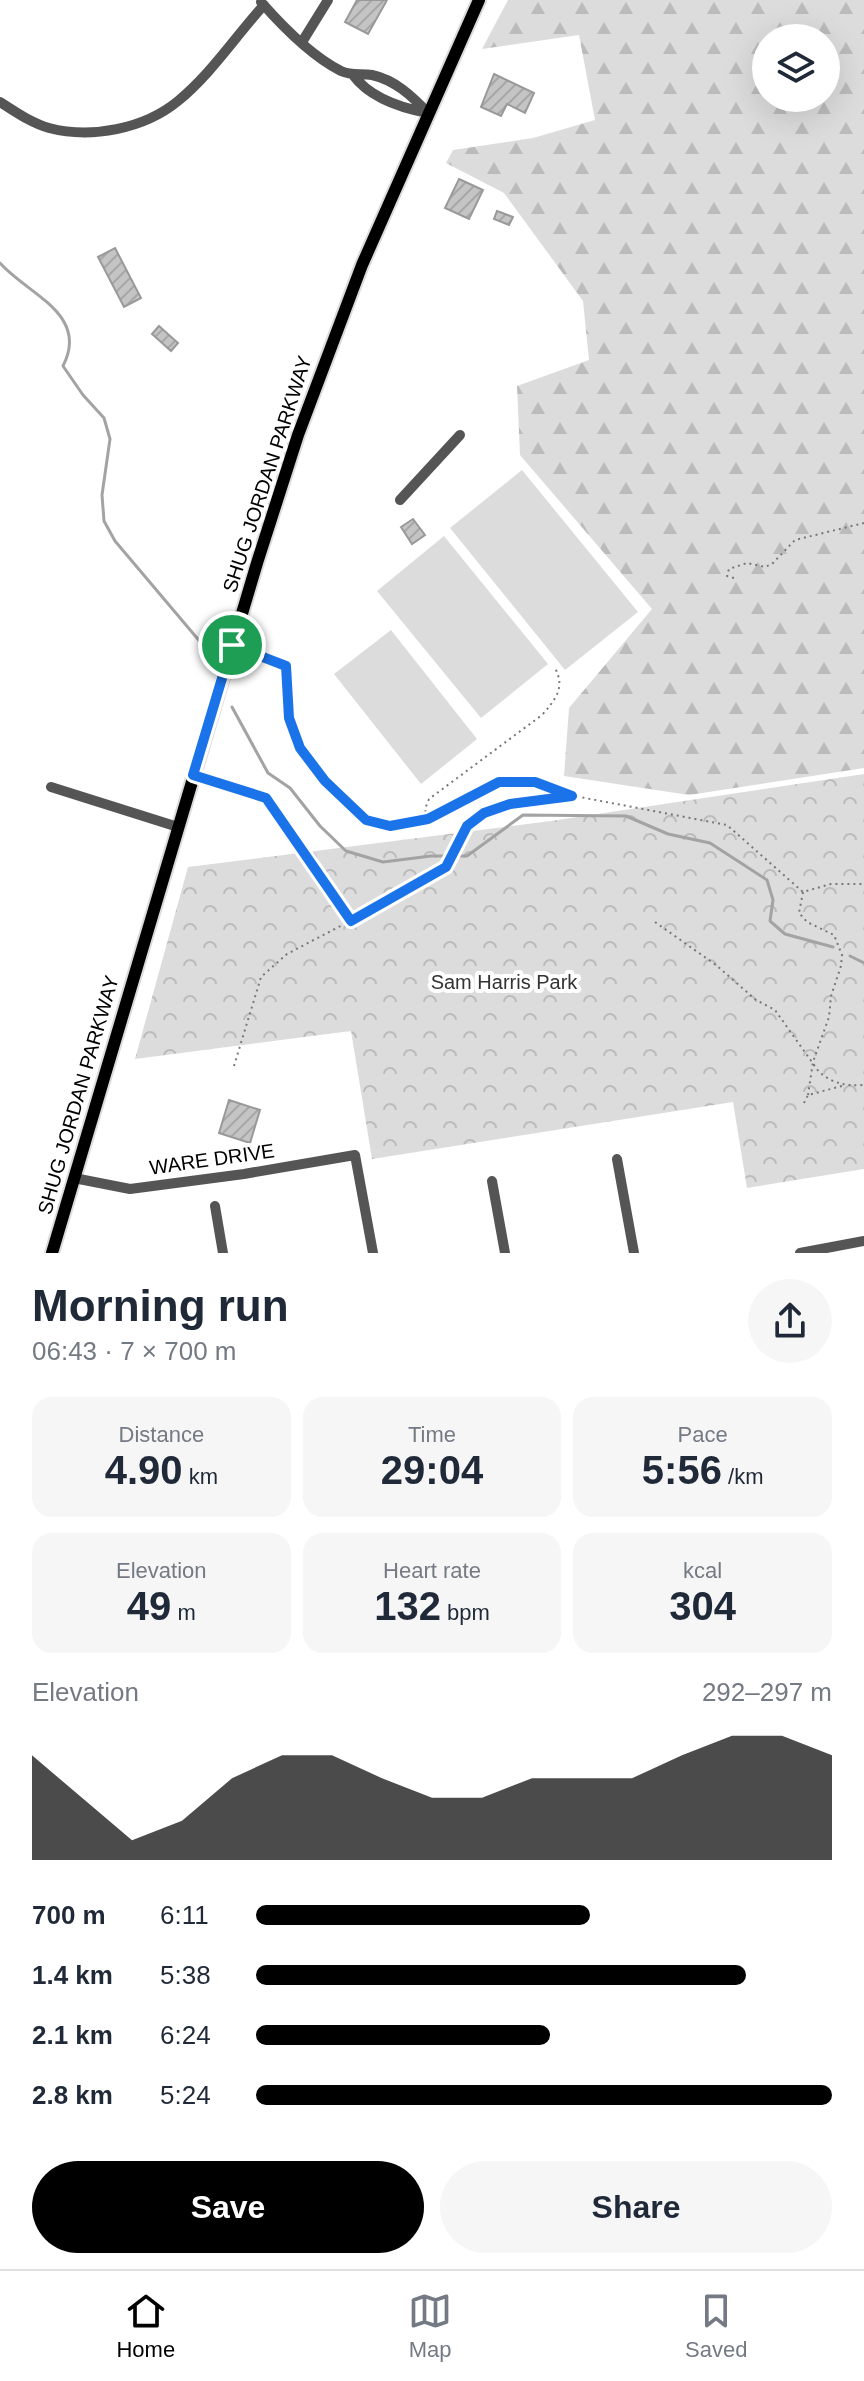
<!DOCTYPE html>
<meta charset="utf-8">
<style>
:root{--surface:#fff;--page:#f6f6f7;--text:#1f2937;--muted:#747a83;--line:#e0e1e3;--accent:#000}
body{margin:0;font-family:Arial,sans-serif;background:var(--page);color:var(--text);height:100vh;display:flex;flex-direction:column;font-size:30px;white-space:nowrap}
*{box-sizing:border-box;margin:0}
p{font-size:26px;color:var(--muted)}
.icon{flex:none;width:44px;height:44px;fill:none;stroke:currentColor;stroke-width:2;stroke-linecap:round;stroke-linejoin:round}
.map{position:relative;height:1253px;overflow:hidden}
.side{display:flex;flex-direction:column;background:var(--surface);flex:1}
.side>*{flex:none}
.fabs{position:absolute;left:752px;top:24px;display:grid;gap:16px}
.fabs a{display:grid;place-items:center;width:88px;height:88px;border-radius:50%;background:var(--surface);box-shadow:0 8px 32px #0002;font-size:40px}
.pin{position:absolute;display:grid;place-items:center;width:68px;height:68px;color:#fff;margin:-34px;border:4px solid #fff;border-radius:50%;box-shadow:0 2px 8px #0007}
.round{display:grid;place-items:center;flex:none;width:84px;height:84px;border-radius:42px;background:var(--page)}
.overview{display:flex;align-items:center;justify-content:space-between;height:136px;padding:0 32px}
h1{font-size:44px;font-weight:600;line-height:60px}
.stats{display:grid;grid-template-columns:repeat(3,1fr);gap:12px;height:136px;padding:8px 32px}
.stats div{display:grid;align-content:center;border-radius:20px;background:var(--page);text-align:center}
.stats b{font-size:40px;font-weight:600}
.stats small{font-size:22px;font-weight:400}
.stats p{font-size:22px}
.chart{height:224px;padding:16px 32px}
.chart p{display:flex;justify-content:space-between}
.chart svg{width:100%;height:144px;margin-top:8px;fill:var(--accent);opacity:.7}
.button{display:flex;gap:16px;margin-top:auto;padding:16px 32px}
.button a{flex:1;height:92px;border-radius:48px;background:var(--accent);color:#fff;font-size:32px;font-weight:600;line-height:92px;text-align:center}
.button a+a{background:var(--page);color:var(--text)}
ul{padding:0 32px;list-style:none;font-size:26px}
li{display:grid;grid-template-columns:128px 96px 1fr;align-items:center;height:60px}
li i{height:20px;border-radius:10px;background:var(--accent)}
.dock{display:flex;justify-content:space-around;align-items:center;height:112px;border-top:2px solid var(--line);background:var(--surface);font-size:22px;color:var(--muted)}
.dock a{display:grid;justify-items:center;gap:4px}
.dock .active{color:var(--accent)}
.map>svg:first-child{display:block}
</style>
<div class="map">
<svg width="864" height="1253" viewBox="0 0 864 1253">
<defs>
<pattern id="forest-firs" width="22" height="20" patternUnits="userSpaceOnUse" patternTransform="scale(2)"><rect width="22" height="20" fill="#dcdcdc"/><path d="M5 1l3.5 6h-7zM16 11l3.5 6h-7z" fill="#bbb"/></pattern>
<pattern id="park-crowns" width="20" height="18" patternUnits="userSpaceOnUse" patternTransform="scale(2)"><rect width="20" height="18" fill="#dcdcdc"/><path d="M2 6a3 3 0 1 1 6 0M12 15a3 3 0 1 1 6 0" fill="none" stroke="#bbb"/></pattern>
<pattern id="building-hatch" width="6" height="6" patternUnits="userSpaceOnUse" patternTransform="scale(2)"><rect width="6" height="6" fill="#c4c4c4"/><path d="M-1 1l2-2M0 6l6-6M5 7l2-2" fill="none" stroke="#a7a7a7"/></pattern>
</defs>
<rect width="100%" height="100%" fill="#fff"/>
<!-- forest -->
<path fill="url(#forest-firs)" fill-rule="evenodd" d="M508,0H864V768L689,795L564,776L569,708L652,609L520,455L517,386L589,360L583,301L504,193L446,163L453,150L533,138L595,120L579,35L482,49ZM766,38H826V98H766Z"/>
<!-- park -->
<path fill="url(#park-crowns)" d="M864,774V1169L747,1188L733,1102L372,1159L351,1031L135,1059L188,867L551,821Z"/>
<!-- garden -->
<path fill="#dcdcdc" d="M522,470L638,612L565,670L450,528Z
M444,536L548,664L481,718L377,591Z
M391,630L477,739L421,784L334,674Z"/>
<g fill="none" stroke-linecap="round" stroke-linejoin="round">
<!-- stream -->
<path stroke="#a3a3a3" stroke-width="3" d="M0,263C27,294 90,314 63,366L83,395L104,418L110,439L102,495L104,521L115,541L202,644
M232,707L268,773L290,788L320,826L346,851L383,862L431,856H467L523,815L626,816L668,834L710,843L767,880L773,900L770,921L785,934L833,947
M850,956L864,963"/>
</g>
<!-- building -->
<path fill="url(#building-hatch)" stroke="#999" stroke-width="2" d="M357,0H387L368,34L345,22Z
M494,74L534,93L525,113L507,104L501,116L481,107Z
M459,179L483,190L469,219L445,208Z
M497,211L513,217L509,225L494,219Z
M115,248L141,298L124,307L98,257Z
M159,326L178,343L171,351L152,334Z
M413,519L425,535L412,544L401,527Z
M229,1100L260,1110L250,1143L219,1133Z"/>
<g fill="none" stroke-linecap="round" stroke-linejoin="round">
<defs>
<path id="major" d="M52,1253L257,563L298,435L362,265L479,0"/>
</defs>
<!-- major casing -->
<use href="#major" stroke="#dbdbdb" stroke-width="16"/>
<!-- path -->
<path stroke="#777" stroke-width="2" stroke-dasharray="2 4" stroke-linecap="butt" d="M734,578L727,576L729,569L747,563L765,567L772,564L795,540L864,523
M245,649L286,666L289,718L300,748L325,781L366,820L390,826L428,819L499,782H535L564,794L727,825L803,892L831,884H864
M206,779L266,798L351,921L446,867L467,826L484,813L510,804L570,796
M427,818L425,809L429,799L542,715C556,699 566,687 554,666
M803,892L799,913L807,922L834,935L842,955L841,966L831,996L829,1017L813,1062L808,1095
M655,922L716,965L756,1000L775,1010L819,1072C834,1084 845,1086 864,1085
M234,1066L261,977L287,954L350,921
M804,1103L808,1095L842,1086"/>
<!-- minor -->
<path stroke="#555" stroke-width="10" d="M261,2C283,27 311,56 341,71C352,76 361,73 372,75C395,80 412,96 428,113
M302,42L328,0
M353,75C370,98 401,108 428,113
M0,102C16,112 31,123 49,128C91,139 144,129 178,101C211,74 235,37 264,5
M400,500L460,435
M51,787L178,827
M617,1159L634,1253
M74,1178L130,1189L244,1174L355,1155L373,1253
M492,1181L505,1253
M215,1206L223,1253
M800,1253L864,1241"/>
<!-- major -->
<use href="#major" stroke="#000" stroke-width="12"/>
</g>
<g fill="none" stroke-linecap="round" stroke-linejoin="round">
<defs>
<path id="route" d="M232,645L286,666L289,718L300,748L325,781L366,820L390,826L428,819L499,782H535L572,796L510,804L484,813L467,826L446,867L351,921L266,798L193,775Z"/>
</defs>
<!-- route casing -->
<use href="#route" stroke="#fff" stroke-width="16"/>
<!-- route -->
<use href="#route" stroke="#1a73e8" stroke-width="10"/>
</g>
<g text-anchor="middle" stroke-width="8" stroke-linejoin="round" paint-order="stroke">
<!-- street labels -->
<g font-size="20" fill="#000" stroke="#fff">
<text transform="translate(267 474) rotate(-72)" y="7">SHUG JORDAN PARKWAY</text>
<text transform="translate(78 1095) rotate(-74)" y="7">SHUG JORDAN PARKWAY</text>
<text transform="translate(212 1159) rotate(-8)" y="7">WARE DRIVE</text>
</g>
<!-- park labels -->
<g font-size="20" fill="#333" stroke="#fff">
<text x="504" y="989">Sam Harris Park</text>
</g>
</g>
</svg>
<div class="fabs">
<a><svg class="icon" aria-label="layers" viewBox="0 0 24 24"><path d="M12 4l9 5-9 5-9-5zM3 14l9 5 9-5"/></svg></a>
</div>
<div class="pin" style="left:232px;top:645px;background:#1e9e55"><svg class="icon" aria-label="arrive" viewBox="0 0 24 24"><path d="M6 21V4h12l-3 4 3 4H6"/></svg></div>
</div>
<section class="side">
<div class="overview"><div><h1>Morning run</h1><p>06:43 · 7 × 700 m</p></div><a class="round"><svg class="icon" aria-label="share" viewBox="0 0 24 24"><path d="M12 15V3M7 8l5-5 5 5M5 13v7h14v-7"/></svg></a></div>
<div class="stats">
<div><p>Distance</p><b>4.90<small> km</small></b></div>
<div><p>Time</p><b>29:04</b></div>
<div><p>Pace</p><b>5:56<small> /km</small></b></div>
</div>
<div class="stats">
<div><p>Elevation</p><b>49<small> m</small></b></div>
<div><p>Heart rate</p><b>132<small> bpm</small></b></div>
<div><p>kcal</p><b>304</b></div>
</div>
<div class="chart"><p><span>Elevation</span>292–297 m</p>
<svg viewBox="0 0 160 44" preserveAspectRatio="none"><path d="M0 44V12L10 25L20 38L30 32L40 19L50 12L60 12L70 19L80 25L90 25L100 19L110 19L120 19L130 12L140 6L150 6L160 12V44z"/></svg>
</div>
<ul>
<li><b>700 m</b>6:11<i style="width:58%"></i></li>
<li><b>1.4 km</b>5:38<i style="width:85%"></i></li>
<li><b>2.1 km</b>6:24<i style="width:51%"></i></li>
<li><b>2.8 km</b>5:24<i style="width:100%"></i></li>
</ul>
<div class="button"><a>Save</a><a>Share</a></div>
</section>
<nav class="dock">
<a class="active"><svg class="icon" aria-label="home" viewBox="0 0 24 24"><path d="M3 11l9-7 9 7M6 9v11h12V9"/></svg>Home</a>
<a><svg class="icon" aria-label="map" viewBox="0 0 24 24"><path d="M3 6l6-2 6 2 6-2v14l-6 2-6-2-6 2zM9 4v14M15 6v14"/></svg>Map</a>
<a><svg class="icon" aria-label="saved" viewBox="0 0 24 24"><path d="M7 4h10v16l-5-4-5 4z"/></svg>Saved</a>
</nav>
